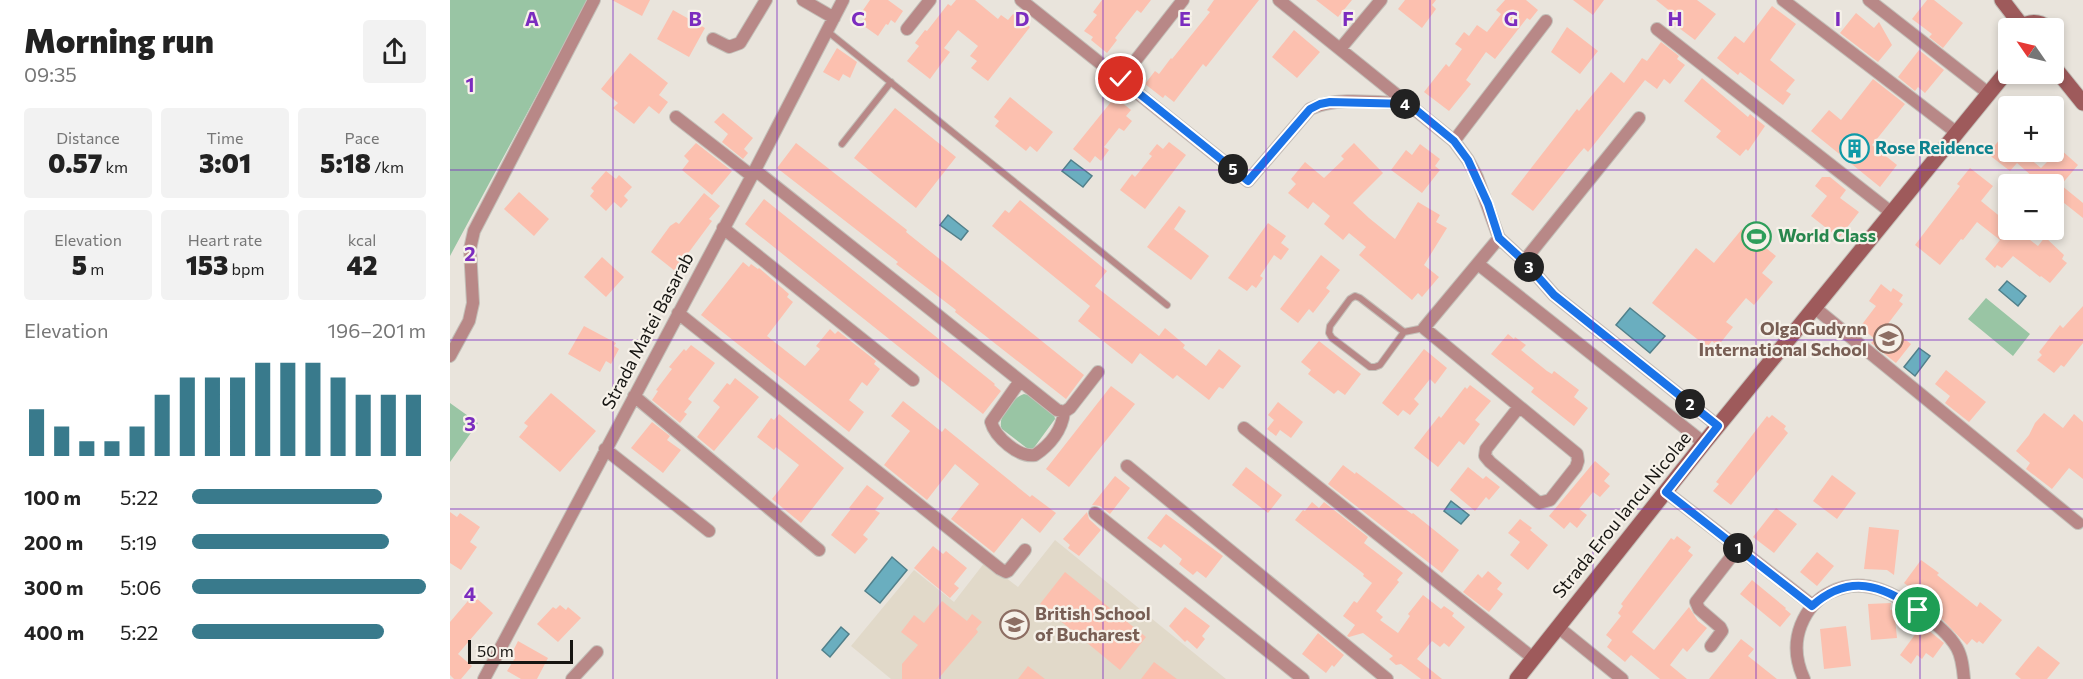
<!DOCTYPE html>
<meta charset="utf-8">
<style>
:root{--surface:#fff;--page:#f2f2f2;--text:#222;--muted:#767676;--accent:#397a8c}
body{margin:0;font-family:Commissioner,sans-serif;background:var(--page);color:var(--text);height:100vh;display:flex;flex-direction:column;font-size:22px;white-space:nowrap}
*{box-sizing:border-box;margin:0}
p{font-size:20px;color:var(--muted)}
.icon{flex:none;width:33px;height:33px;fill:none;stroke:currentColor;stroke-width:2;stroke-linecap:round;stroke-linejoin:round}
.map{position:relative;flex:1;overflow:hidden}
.panel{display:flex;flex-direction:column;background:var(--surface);width:450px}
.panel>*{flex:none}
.needle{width:39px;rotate:304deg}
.fabs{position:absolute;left:1548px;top:18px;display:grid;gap:12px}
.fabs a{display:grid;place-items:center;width:66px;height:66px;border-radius:6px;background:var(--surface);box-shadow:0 3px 9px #0003;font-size:30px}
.scale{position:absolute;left:18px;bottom:15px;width:105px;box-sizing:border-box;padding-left:6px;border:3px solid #161512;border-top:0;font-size:16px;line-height:21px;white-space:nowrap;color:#161512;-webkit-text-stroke:4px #f6f1e9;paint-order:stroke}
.pin{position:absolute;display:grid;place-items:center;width:51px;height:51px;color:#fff;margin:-26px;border:3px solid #fff;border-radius:50%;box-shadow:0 2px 6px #0007}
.km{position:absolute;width:30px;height:30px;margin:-15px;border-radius:50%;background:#222;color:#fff;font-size:16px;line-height:30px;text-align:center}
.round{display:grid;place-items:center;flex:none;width:63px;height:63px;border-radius:6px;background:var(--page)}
.overview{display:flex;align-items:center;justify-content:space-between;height:102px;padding:0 24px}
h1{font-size:33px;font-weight:800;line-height:45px}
.stats{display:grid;grid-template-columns:repeat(3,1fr);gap:9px;height:102px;padding:6px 24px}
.stats div{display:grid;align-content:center;border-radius:6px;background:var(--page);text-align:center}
.stats b{font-size:26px;font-weight:800}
.stats small{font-size:16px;font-weight:400}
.stats p{font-size:16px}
.chart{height:168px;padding:12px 24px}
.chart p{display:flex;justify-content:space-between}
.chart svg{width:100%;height:108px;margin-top:6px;stroke:var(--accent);stroke-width:6}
ul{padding:0 24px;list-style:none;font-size:20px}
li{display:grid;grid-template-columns:96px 72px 1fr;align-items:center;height:45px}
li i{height:15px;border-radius:8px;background:var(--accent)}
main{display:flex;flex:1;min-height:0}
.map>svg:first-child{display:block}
</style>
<main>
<section class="panel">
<div class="overview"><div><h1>Morning run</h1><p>09:35</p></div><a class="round"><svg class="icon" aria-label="share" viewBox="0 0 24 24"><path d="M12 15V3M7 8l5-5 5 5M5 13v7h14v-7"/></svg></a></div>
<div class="stats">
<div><p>Distance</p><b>0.57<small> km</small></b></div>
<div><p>Time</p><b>3:01</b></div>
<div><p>Pace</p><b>5:18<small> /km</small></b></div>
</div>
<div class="stats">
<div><p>Elevation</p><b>5<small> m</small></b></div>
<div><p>Heart rate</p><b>153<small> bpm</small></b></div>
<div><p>kcal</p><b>42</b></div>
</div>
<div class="chart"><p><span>Elevation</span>196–201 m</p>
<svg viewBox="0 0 160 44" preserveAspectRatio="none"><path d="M5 44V25M15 44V32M25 44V38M35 44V38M45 44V32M55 44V19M65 44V12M75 44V12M85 44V12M95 44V6M105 44V6M115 44V6M125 44V12M135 44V19M145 44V19M155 44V19"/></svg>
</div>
<ul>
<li><b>100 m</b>5:22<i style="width:81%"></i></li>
<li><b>200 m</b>5:19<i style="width:84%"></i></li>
<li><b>300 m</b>5:06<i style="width:100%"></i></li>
<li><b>400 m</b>5:22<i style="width:82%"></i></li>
</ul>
</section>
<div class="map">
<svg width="1633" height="679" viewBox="0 0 1633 679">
<rect width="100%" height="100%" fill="#e9e4dc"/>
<!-- built -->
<path fill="#e1d9c9" d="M605,540L776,679H441L401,646L464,570L504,602L535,562L568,587Z"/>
<!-- green -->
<path fill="#99c5a4" d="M0,0H138L0,256Z
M1536,298L1580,334L1563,356L1518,319Z
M574,394L578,395L604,414L605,419L583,449H578L552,429C546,419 563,397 574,394Z
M0,403L28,423L0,462Z"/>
<!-- water -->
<path fill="#6aaebf" stroke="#51808b" stroke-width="1.5" d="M621,160L642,176L633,187L612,171Z
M498,215L518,231L511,240L490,225Z
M1557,281L1576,296L1568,306L1549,290Z
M1180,308L1215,336L1200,353L1166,325Z
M1469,348L1480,356L1465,376L1454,367Z
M1001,501L1019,515L1011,524L994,511Z
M442,557L457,570L430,603L415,591Z
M391,627L399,634L380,657L372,650Z"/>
<!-- building -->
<path fill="#fcc0af" d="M162,0H200L192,16Z
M420,0H438L453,11L445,23L441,20L438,25L436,24L428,36L411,24L416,17L411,13Z
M506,0H525L548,19L551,15L558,20L563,14L580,27L538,81L521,68L527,61L520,56L528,46L508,30L494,48L500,52L480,79L457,61L469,46L465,43L475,30L477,31L498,4L501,6Z
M652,0H701L691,13L687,10L665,38L667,40L657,53L641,40L643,37L634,31L647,15L643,12Z
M764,0H809L756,67L753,64L724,102L715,95L713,98L695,84L705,71L709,74L721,58L722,59L760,12L757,10Z
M866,0H902L888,17Z
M955,0H986L982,5L986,9L972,28L948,9Z
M1055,0H1076L1088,10L1080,20L1077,18L1045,59L1036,52L1016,80L1021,84L999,111L974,92L996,64L999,67L1012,49L1005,44L1014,32L1019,36L1027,25L1037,32L1051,14L1046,10Z
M1123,0H1154L1143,15Z
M1206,0H1247L1266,14L1245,40L1221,22L1226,16Z
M1477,0H1484L1513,23L1493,48L1479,37L1482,34L1462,19Z
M1322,6L1346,24L1320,60L1345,80L1336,91L1341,94L1333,105L1290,72L1288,75L1267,58L1285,36L1294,43Z
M223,10L255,28L239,57L207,39Z
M1406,13L1424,28L1429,22L1442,45L1428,62L1390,33Z
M1117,27L1148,51L1130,74L1101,52Z
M844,30L870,52L847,78L822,57Z
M1211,42L1229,56L1227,59L1235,65L1220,84L1214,79L1207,89L1195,80L1138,152L1134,148L1128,155L1083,211L1061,194L1127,109L1129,111L1161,72L1174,83L1192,58L1197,61Z
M387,48L407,62L400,78L393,74L389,81L373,72Z
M1469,50L1494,70L1475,93L1468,87L1465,91L1448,77Z
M180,53L218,83L209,95L218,102L209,114L199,106L184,124L163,108L168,103L151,89Z
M1252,78L1298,117L1300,114L1315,126L1298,151L1296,149L1290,156L1266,137L1271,131L1234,101Z
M1423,79L1455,104L1422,145L1447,165L1430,187L1361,131L1379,110L1391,120Z
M560,97L603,132L587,152L580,146L576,151L545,126L549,121L544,117Z
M665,97L681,110L676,116L682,121L674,131L669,128L654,147L659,150L651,161L645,156L640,163L623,149Z
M445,108L506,157L466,208L404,158Z
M273,113L303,138L294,149L298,153L293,159L272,142L278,134L264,122Z
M1558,129V152H1576L1574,154L1591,168L1610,149L1628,165L1611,185L1633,203V218L1604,195V184H1577L1583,177L1567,163L1560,171L1538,154Z
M719,142L736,155L695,209L670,190L682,174L685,177L702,156L699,154L707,144L713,149Z
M246,143L282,171L262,195L232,170L239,161L234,156Z
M346,143L457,230L456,232L634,375L616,399L505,312L506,310L446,264L448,262L327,168Z
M904,143L933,173L903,203L919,218L945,239L968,202L990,215L986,222L997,228L974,265L989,277L972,297L968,293L962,300L909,255L916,247L899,233L893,240L874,224L880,216L863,202L858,209L838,193L846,184L841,179L855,162L874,178L894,159L891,156Z
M970,144L990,159L985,166L990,170L972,193L941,170L956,150L962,155Z
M1520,168L1543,186L1531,201L1558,223V230H1567L1588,246L1595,237L1614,255L1612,259L1617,263L1600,283L1591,276L1590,277L1563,256L1552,268L1547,265L1545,268L1535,259L1550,240L1527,222L1513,240L1511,239L1490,265L1465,245L1510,186L1507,184Z
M156,171L166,179L169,175L182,187L174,196L178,200L171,208L164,202L156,211L140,196L144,191L141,188Z
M1372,177H1380L1396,190L1390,198L1409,212L1389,238L1361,216L1377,196L1365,186Z
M69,192L99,219L84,236L54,209Z
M254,193L270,206L259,219L262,221L225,271L201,252L220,226L226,222L229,224Z
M314,199L545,384L544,385L551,391L533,414L295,224Z
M570,200L657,271L645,286L709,336L715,328L735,345L733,348L756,366L769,349L791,366L773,389L769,387L759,400L727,375L723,379L690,353L682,364L628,321L640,306L542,226L555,210L559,213Z
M729,206L736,211L724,229L759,256L741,280L697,247Z
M818,223L836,236L831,243L839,249L831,260L824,255L810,276L813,278L806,288L802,285L797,291L778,278Z
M1292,229L1326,256L1312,273L1323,282L1304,305L1296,298L1276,322L1283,327L1268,346L1262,341L1257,347L1202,303L1246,248L1264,263Z
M871,255L890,270L876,288L880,291L863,313L859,309L848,323L830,309Z
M152,257L174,277L156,297L134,277Z
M293,262L299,267L301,264L308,269L309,268L339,294L337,297L343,302L317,336L355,366L370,349L366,346L380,329L385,334L388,331L426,361L424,364L430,369L417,386L412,382L399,400L414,412L399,432L251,315Z
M1431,284L1441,292L1443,288L1453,295L1449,301L1453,304L1437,325L1461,344L1446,363L1421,343L1425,339L1410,327L1426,306L1419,301Z
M1633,306V343L1614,367L1611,365L1604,373L1587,360L1592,355L1589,352L1610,325L1613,328Z
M134,326L166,343L164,346L169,349L161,364L156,361L150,372L118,354Z
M1058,334L1064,339L1065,337L1076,345L1071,350L1097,371L1102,374L1104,371L1129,390L1124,397L1138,408L1124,426L1081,392L1084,388L1041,354Z
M869,341L911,374L895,395L888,390L884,394L858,374L861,370L851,362Z
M241,345L265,363L238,399L242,402L234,412L237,414L230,423L202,400L208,391L206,390L222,369L219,367L234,349L236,351Z
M974,349L997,368L985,384L980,379L964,399L969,404L960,415L953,410L948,416L932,403Z
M1496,370L1536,402L1519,422L1495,403L1500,396L1485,384Z
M285,378L309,397L264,451L247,437L270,407L263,401L277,383L280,385Z
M1020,385L1041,401L1025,420L1030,424L1014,445L1009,441L988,467L964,448L989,416L991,418L1015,387L1017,389Z
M661,386L685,404L619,487L596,469Z
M101,393L146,431L110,472L69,437L78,426L74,423Z
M453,401L492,432L495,428L580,497L582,495L606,513L590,533L572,518L544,553L501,519L529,484L505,464L477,500L434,465L460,431L441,416Z
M828,402L853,422L841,438L830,430L826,436L817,429L824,420L818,415Z
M1594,413L1613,428L1624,414L1633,422V479L1619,468L1602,489L1576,469L1580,463L1566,451L1579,435L1585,423Z
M329,414L394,468L351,523L322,499L349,465L326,447L324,450L307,437L321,418L324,420Z
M1322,415L1336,426L1334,429L1338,433L1281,505L1263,491L1269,484L1266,482L1317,416L1319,418Z
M202,422L220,436L217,440L231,450L213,473L181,448Z
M1145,461L1160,474L1154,481L1160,486L1150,497L1143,492L1129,509L1137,515L1127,528L1120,522L1114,529L1099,516Z
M893,465L905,474L906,472L962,514L963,513L1009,550L992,573L878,484Z
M796,467L832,495L818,513L782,485Z
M1018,467L1033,479L1036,476L1050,487L1039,500L1036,497L1025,511L1000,490Z
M1382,475L1406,493L1387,519L1363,501Z
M665,476L680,488L660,514L650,506L642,505Z
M417,485L434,498L425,510L430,513L413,535L418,539L405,554L381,535L401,509L399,508Z
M862,502L869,508L874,502L918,537L914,543L953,573L947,580L949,582L926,611L933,617L930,620L948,633L960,616L958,614L973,595L991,609L994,606L1004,613L1002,616L1015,627L999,647L994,643L990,647L982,641L967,659L992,679H971L951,664L946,665L939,659L943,656L913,633L899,637L897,636L905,625L893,616L904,601L907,603L922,583L913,576L914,574L845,520L853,510L855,511Z
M1326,508L1347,524L1324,553L1303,537Z
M0,512L7,517L10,513L30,527L20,542L27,547L11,570L0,563Z
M637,512L639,519L651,530L629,556L618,548L620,545L613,539Z
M716,514L773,556L756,578L747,571L743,575L729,564L732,559L714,544L711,548L697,538Z
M1070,519L1082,528L1080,530L1098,545L1078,570L1060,555L1070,542L1058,533Z
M1419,527L1449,530L1444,575L1437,570L1414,569Z
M1227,536L1241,547L1238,551L1243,555L1182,632L1204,650L1239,607L1248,621L1257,628L1237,652L1233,648L1220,665L1237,679H1210L1181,655L1175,662L1157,647L1162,640L1156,635L1171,616L1168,613L1173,606L1171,604L1221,538L1224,540Z
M483,546L493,554L496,551L517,568L504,584L509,588L500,598L464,568Z
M1367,552L1384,566L1367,586L1350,572Z
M1471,560L1489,573L1487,575L1527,607L1530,602L1552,620L1533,644L1529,641L1527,643L1522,639L1517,645L1489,616L1493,612L1454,583Z
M1038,571L1052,583L1047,589L1053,594L1039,612L1013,592L1028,574L1032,578Z
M615,572L696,637L670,670L590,604Z
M1302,580L1336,608L1335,609L1341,614L1330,627L1290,594Z
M23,595L43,613L8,654L22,666L11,679H4L0,675V622Z
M492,601L517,621L522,614L532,622L526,629L528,632L488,679H452V664L468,645L451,632L464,615L474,623Z
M1441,603L1440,610L1444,609L1447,638L1421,640L1418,604Z
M110,605L116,610L118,607L131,618L108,642L87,624L103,607L106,609Z
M735,607L760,626L752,636L755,639L747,649L737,640L735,642L719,626Z
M1472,625L1494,643L1483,658L1476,653L1472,659L1467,655L1461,664L1450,655Z
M1396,626L1401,666L1374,669L1370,629Z
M868,633L894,655L884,667L882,665L876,673L852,654Z
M1291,639L1304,649L1298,656L1327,679H1259Z
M68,641L98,658L87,679H71L57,671L65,658L61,655Z
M1588,646L1610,663L1597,679H1571L1565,674Z
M704,662L727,679H691Z
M578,666L595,679H568Z"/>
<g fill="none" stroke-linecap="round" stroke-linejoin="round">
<defs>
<path id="lane" d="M377,31L717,305
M392,144L441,82
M954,332L910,298L905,296L900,299L880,326L879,333L882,338L920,367H925L930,365L954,332L974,328"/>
<path id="street" d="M353,0L384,18
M571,0L798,181L860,109C887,96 929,103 959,104
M829,0L1004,141L1018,160L1027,177L1049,238L1074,261L1104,295L1268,426
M1333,0L1507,133
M1419,0L1538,93
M457,29L480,0
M1207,29L1442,213
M263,39L279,47L290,43L316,0
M890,49L931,0
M671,79L733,0
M226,117L302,176
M1004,141L1096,21
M305,170L607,410L614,412L620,408L648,372
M273,228L463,380
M1049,238L974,328L1127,454L1128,461L1126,467L1100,500L1089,503L1040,462L1035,456L1036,449L1069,407
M1074,261L1189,118
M1028,264L1254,443
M1365,308L1628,523
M228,313L550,569L556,572L558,571L575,550
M0,356L19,321L23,303L20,249L24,231L144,0
M570,381L541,422C545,437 569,458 585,455C600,445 612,430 614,412
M184,396L369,550
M794,428L1083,658
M155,449L259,531
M677,466L937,679
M1216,492L1362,605
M645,513L853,679
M1108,627L1172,679
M1261,646L1272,631L1270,627L1249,609L1246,602L1288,548
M34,679L305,170L393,0
M122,679L147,652
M1354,679C1346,662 1344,643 1351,625C1357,610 1366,599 1381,592C1415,575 1448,595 1474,615C1486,624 1499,634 1507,648C1512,657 1513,668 1514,679"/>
<path id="secondary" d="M1552,0L1572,26
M1569,28C1579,21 1588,20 1598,28
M1604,67L1633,103
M1067,679L1254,443L1558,70"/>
</defs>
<!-- lane casing -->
<use href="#lane" stroke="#c3bfb8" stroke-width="8"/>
<!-- street casing -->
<use href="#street" stroke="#c3bfb8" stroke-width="14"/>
<!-- secondary casing -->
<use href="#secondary" stroke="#c3bfb8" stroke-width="17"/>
<!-- lane -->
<use href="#lane" stroke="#b88887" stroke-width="6"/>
<!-- street -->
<use href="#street" stroke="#b88887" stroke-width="12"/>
<!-- secondary -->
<use href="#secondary" stroke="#9e5a5b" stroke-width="15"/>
</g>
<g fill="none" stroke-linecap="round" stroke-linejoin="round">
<defs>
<path id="route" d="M671,79L798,181L860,109L870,104L880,102L959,104L1004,141L1018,160L1038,204L1049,238L1074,261L1104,295L1268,426L1216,492L1362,606C1399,573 1432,585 1468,610"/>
</defs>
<!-- route casing -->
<use href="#route" stroke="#fff" stroke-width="12"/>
<!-- route -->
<use href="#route" stroke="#1a73e8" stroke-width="8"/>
</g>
<!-- grid -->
<path fill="none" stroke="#7b2cbf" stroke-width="1.5" stroke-opacity="0.55" d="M163,0V679M327,0V679M490,0V679M653,0V679M816,0V679M980,0V679M1143,0V679M1306,0V679M1470,0V679M0,170H1633M0,340H1633M0,509H1633"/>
<!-- icons -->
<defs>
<symbol id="building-ring" viewBox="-11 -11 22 22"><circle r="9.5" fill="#f6f1e9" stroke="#0f9aa8" stroke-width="1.5"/><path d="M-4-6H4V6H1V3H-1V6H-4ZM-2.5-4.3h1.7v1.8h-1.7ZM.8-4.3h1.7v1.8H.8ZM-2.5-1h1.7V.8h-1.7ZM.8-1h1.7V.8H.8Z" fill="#0f9aa8"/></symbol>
<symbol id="stadium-ring" viewBox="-11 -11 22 22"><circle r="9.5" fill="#f6f1e9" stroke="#2e9e5b" stroke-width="1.5"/><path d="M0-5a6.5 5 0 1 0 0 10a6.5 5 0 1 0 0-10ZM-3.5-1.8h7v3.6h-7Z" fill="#2e9e5b"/></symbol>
<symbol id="school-ring" viewBox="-11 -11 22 22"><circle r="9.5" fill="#f6f1e9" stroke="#8d6e63" stroke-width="1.5"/><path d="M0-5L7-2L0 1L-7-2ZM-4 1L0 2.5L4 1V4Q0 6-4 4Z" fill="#8d6e63"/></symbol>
</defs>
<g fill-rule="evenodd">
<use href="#building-ring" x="1388" y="132" width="33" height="33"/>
<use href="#stadium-ring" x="1290" y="220" width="33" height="33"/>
<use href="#school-ring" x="1422" y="322" width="33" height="33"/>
<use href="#school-ring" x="548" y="608" width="33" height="33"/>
</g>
<g text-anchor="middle" stroke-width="4.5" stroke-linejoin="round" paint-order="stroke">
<!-- culture labels -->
<g font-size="18" font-weight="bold" fill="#0d838f" stroke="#f6f1e9" text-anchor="start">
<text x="1425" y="154">Rose Reidence</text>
</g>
<!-- leisure labels -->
<g font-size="18" font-weight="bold" fill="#27864d" stroke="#f6f1e9" text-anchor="start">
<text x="1328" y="242">World Class</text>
</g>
<!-- education labels -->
<g font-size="18" font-weight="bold" fill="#785e54" stroke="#f6f1e9" text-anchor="end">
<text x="1417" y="335">Olga Gudynn<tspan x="1417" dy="21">International School</tspan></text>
<text x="585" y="620" text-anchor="start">British School<tspan x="585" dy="21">of Bucharest</tspan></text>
</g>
<!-- street labels -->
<g font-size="18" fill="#161512" stroke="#f6f1e9">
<text transform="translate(198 331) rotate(-62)" y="6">Strada Matei Basarab</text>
<text transform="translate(1172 515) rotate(-51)" y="6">Strada Erou Iancu Nicolae</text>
</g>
</g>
<g font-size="20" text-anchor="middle" font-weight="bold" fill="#7b2cbf" stroke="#f6f1e9" stroke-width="4.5" stroke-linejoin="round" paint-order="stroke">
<text x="82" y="26">A</text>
<text x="245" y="26">B</text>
<text x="408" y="26">C</text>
<text x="572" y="26">D</text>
<text x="735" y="26">E</text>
<text x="898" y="26">F</text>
<text x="1061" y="26">G</text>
<text x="1225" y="26">H</text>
<text x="1388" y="26">I</text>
<text x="20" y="92">1</text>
<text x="20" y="261">2</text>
<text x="20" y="431">3</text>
<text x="20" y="601">4</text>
</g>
</svg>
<div class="fabs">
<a><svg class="needle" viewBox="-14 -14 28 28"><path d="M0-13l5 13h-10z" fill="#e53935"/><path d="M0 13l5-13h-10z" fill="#767676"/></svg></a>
<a>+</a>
<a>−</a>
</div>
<div class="scale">50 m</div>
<div class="pin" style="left:1468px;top:610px;background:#1e9e55"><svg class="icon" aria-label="arrive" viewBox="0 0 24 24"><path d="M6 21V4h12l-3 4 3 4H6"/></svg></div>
<div class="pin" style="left:671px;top:79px;background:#d93025"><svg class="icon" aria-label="check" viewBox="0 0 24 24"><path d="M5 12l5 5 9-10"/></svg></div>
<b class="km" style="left:1288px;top:548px">1</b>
<b class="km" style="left:1240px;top:404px">2</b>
<b class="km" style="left:1079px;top:267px">3</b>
<b class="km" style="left:955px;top:104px">4</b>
<b class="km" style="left:783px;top:169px">5</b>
</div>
</main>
